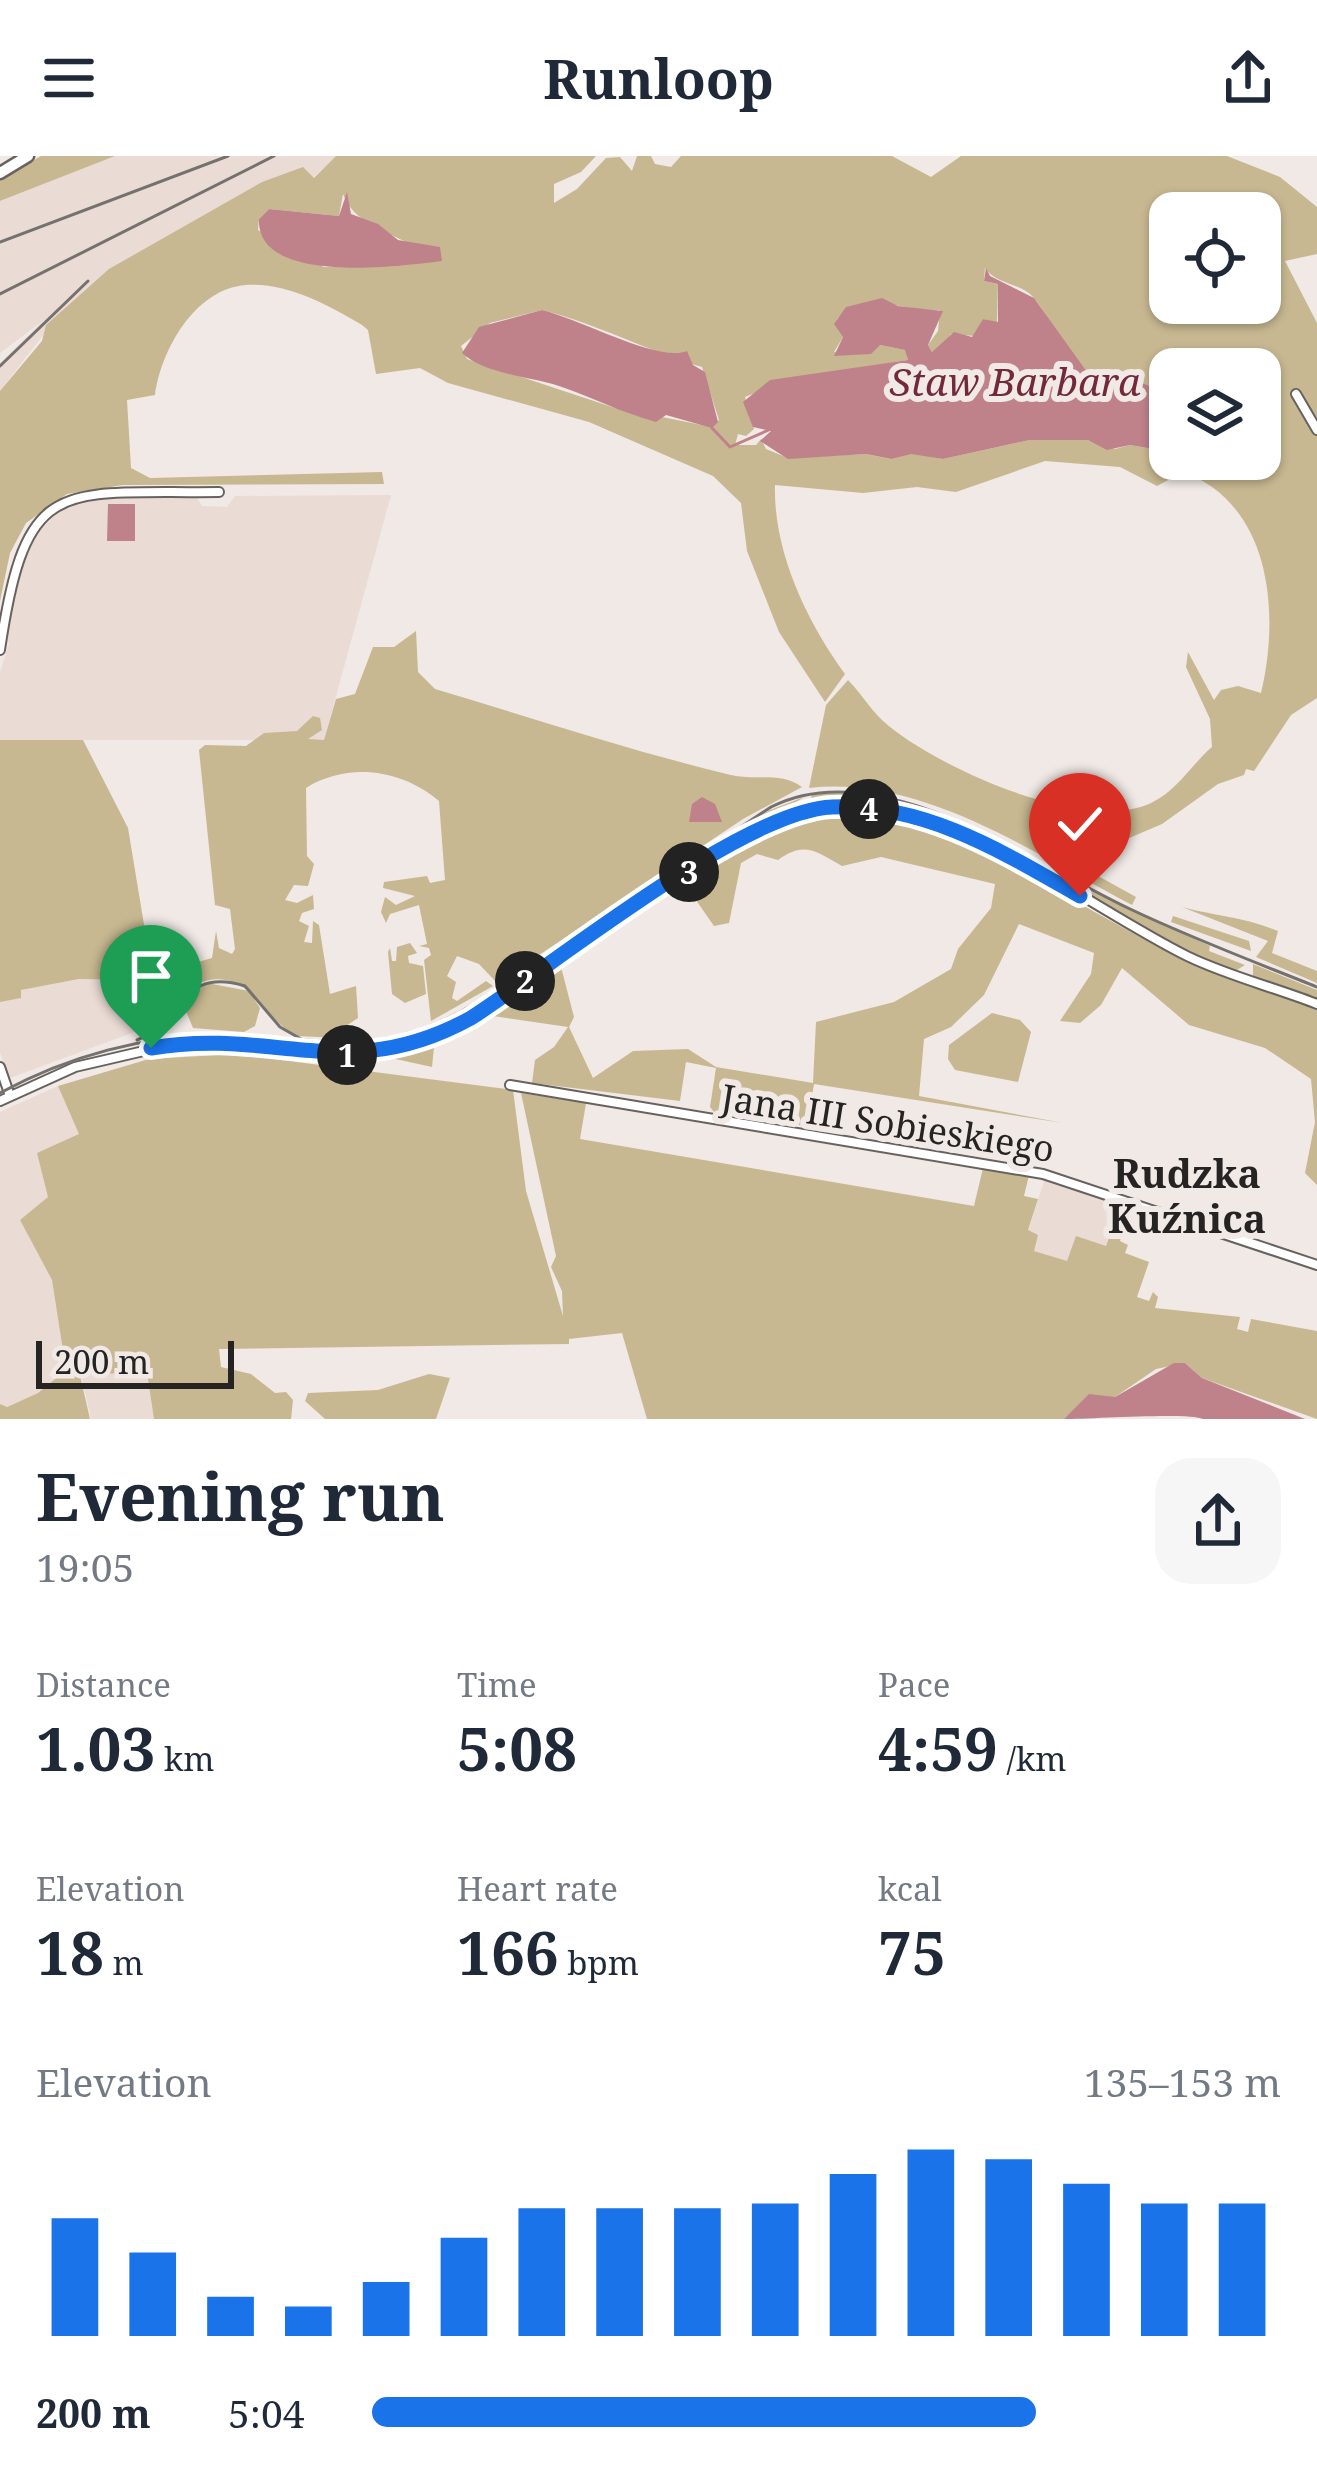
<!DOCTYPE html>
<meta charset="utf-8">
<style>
:root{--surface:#fff;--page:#f6f6f7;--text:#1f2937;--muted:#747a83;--accent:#1a73e8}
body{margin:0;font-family:"Noto Serif",serif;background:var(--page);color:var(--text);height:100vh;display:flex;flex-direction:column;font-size:45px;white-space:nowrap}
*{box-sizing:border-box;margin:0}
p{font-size:39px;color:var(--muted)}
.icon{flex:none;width:66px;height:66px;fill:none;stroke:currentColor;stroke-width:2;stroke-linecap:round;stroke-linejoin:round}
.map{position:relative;height:1263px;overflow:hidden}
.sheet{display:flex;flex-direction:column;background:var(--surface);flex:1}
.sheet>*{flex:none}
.fabs{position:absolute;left:1149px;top:36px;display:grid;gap:24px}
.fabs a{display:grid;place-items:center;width:132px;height:132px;border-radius:24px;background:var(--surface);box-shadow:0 3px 9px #0004;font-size:60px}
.scale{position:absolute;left:36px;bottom:30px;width:198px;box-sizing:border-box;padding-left:12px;border:6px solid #262423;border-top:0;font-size:33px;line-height:42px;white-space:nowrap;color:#262423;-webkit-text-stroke:9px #f0e9e5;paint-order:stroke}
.pin{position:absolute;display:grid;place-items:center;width:102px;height:102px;color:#fff;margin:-123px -51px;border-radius:50% 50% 50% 0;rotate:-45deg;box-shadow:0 0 12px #0007}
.pin .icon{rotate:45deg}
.km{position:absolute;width:60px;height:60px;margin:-30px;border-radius:50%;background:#222;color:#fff;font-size:33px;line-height:60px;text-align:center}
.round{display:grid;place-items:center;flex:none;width:126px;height:126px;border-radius:36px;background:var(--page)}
.summary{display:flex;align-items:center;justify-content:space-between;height:204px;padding:0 36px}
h1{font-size:66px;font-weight:700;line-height:90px}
.stats{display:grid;grid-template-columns:repeat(3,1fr);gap:18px;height:204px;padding:12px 36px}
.stats div{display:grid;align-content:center}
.stats b{font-size:60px;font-weight:700}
.stats small{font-size:33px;font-weight:400}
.stats p{font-size:33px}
.chart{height:336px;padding:24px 36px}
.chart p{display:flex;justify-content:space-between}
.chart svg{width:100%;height:216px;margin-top:12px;stroke:var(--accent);stroke-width:6}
ul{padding:0 36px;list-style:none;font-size:39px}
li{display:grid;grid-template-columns:192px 144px 1fr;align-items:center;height:90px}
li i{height:30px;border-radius:15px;background:var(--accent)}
header{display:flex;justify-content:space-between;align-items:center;height:156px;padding:0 36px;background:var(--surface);font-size:54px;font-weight:700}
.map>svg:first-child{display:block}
</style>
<header><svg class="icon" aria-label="menu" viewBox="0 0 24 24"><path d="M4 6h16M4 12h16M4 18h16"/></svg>Runloop<svg class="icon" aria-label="share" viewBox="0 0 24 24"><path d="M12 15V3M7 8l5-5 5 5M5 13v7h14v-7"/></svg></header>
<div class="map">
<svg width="1317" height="1263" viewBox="0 0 1317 1263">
<rect width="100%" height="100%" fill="#f0e9e5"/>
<!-- built -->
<path fill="#eadbd4" d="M115,0H336L313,22L262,26L60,157L0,235V207L44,164L0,197V45Z
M391,339L324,584H0V516L9,488L6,476L17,410L27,386L62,353L101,343L196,341L202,350L227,351L235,340Z
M79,823L138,824L145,872L10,922L0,897V846L20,842V834Z
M58,930L80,978L48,1042L20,1064L52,1124L66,1214L38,1237L6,1251L0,1248V956Z
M1044,1025L1090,1037L1134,1050L1131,1059L1118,1055L1106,1090L1067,1106L1034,1095L1028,1075Z
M147,1217L154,1263H91L81,1218Z"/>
<!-- green -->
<path fill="#c7b891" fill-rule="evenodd" d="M41,0H115L0,45V24Z
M336,0H596L581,16L554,28V47L577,33L606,2L620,1L632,15L637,0H651L655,8L671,11L681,0H892L931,21L961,0H1227L1280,21L1317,51V98L1285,105L1317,167V542L1291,559L1254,615L1246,613L1244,619L1218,628L1162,668L1073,706L1136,741L1132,749C1036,699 923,619 809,632L826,549L848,524C862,538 872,557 890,571C942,613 1085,678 1151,647C1178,634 1190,610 1212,591L1210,563L1186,511L1188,496L1214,544L1221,534L1238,530L1261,537C1280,459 1272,348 1183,316L1157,330L1120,311L1045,305L956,336L917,331L863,337L775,329C773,395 807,466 845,518L825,546L779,476L747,395L741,347L713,320L589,266L448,227L420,212L376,218L368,174L362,169C329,149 286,126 246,129C194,133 161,195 155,239L127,244L131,312L150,322L382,316L384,328L123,329L67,338L26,367L10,397L0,445V235L42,185L46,169L109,113L262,26L303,11L314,22ZM343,38C356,75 410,81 442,105L324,111L258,74L259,63L269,53L339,60ZM1170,57H1260V147H1170ZM985,112C995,128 1021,127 1033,141C1054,165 1063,201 1091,218L1124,219L1170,241V213H1260V303H1170V296L1130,289L1115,293L1088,284H1030L943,303L911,297L890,303L866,298L788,302L766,293L761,283L756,289H735L738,278L746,280L754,273L745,241L795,222L908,204L906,194L880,189L834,196L843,181L837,163C870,133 898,155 940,154L938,175L928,189L932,196L946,188L951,178L975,180L983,163L997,167L998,128L984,125ZM542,154C597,168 648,195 702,211L719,264L712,271L612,251L467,203L461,190L490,167Z
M416,475L418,516L435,533C533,562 631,595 731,619C756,625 781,615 802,631L743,663L497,827L479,808L457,800L447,820L456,826L452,842L457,845L486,825L493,830L431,865L424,804L431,799L429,792L419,790L427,788L419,749L390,758L386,767L381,756L385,741L396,749L415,740L383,732L384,726L427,720L430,727L445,724L439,645C401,613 348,606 306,632L307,700L314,708L308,730L294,729L285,744L297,747L313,739L314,753L302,757L299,765L309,770L304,786L312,787L313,765L319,769L330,838L356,830L358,862L346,870L361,874L363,883L296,880C258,859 248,806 194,829L149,877L138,824L79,823L21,834V842L0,846V584H83L128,672L153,823L167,830L191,808L212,802L216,775L219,792L232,798L235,793L230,753L215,749L199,594L205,589L246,590L264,577L297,575L313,560L320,562L322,574L308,583L324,584L336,543L355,538L373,491H394Z
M811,639C878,629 990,669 1041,709L958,670L880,650L812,644Z
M804,641L506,836L502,832L770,654Z
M840,656L910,666L959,681L1176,801L1317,851V1029L1305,1017L1315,966L1311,923L1265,892L1189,869L1122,812L1101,849L1080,867L1060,865L1091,818L1094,797L1019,768L984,839L951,871L924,883L919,940L1063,967L814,928L807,970L715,957L710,951L716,912L686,906L680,945L532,927L535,904L554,891L568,871L493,860L434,891L432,911L391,902L459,873L561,811L574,861L569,871L593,922L633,895L688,893L716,911L813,927L816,866L894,846L951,813L958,793L991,752L995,728L881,701L842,710C815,695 805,685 778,704L757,698L741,707L729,767L714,770L684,727L776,669Z
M1048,712L1210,790L1209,795L1245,809L1235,815L1187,795L1045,715Z
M1182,751C1220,761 1240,760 1278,775L1272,797L1317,815V827L1256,801L1268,785Z
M1173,760L1249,785L1251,795L1171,766Z
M410,787L417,797L408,800L409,807L423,810L426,838L405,847L392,838L388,796L390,792L392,805H396L397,791Z
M1253,808L1317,834V844L1253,820Z
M207,827L249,835L260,852L255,870L244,876L193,872L183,848Z
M992,857L1020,864L1031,876L1018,926L955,914L948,903L949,889Z
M235,898L513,934L526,1035L563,1160L562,1135L551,1111L556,1100L521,937L586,947L580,983L974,1050L983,1012L1029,1019L1024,1040L1038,1043L1028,1074L1038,1079L1034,1095L1067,1105L1076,1080L1106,1090L1117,1059L1126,1063L1120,1085L1128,1089L1125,1097L1149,1106L1137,1141L1149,1145L1153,1136L1158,1141L1155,1152L1240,1161L1237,1173L1248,1176L1251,1163L1317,1175V1263L1202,1222L1185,1207L1156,1213L1115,1241L1088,1242L1064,1263H647L622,1177L569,1183V1188L219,1193L221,1211L251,1218L275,1237L286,1236L293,1244L291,1263H154L147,1217L81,1218L76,1202L90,1263H0V1248L7,1251L38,1237L66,1214L52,1124L20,1064L48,1041L37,997L79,978L58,930L149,903Z
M429,1218L450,1222L436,1263H325L305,1245L308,1237L378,1234Z"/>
<!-- water -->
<path fill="#bf828b" d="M347,36L351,58L378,68L398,84L440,91L442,105C401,110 256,130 259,63L269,53L339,60Z
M986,112L990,120L1034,142L1087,216L1123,219L1168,238L1170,296L1130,289L1107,294L1088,284H1030L943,303L911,298L891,303L866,298L788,303L760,285L771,275L753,271L743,246L770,224L908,204L905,194L880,189L871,198L834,200L843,181L834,168L846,151L882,142L898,150L943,155L928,189L932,196L954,176L972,181L983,163L998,166V128L984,125Z
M542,154C580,163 659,207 687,195L693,209L705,216L718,266L712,272L666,259L656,266C620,256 594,242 559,230C532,221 484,218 462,197L479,171Z
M108,348H135V385H107Z
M702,641L715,648L722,666H689L692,648Z
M1174,1207H1185L1202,1222L1305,1263H1203C1190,1256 1089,1263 1064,1263L1089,1238L1115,1241Z"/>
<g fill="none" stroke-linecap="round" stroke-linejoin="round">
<!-- stream -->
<path stroke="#bf828b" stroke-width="3" d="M712,272L730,291L771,273"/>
<defs>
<path id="minor" d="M1296,238L1317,274
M0,494C26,317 59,338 219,336
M0,911L10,940
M510,929L1043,1018L1317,1109
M0,945L75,911L161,891L233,887L353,899L424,885L482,855L754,674C907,598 1057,735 1187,800C1228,820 1274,831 1317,848"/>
<path id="major" d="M0,17L28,0"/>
</defs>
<!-- minor casing -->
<use href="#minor" stroke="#68625f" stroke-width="12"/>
<!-- major casing -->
<use href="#major" stroke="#68625f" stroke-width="15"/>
<!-- minor -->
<use href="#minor" stroke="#fff" stroke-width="8"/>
<!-- major -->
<use href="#major" stroke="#fff" stroke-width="10"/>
<!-- tram -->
<path stroke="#75716f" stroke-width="3" d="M137,884C184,864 181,810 245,830L280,871L301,883
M0,937C68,900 145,879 222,879C324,880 377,906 474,848L771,651C880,595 1034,708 1130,753C1191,782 1255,806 1317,831"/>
<!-- rail -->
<path stroke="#75716f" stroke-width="3" d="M0,86L228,0
M0,138L274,0
M0,210L88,125"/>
</g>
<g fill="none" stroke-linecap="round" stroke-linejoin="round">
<defs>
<path id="route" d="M151,892C275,871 348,930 471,862C554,809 742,655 832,651C924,647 1003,696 1080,740"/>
</defs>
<!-- route casing -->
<use href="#route" stroke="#fff" stroke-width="24"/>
<!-- route -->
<use href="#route" stroke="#1a73e8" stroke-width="15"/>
</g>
<g text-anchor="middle" stroke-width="12" stroke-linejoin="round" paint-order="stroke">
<!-- street labels -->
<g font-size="36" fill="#262423" stroke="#f0e9e5">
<text transform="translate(888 967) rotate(9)" y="13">Jana III Sobieskiego</text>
</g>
<!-- water labels -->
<g font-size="39" font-style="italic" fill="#73293a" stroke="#f0e9e5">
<text x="1015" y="240">Staw Barbara</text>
</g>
<!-- neighbourhood labels -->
<g font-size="39" font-weight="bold" fill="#262423" stroke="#f0e9e5">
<text x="1187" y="1032">Rudzka<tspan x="1187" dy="45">Kuźnica</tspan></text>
</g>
</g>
</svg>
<div class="fabs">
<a><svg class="icon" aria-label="locate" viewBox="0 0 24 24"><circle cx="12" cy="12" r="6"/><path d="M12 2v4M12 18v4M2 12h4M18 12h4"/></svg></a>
<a><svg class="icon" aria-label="layers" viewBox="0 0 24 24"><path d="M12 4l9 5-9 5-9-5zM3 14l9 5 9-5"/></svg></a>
</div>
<div class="scale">200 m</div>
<div class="pin" style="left:151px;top:892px;background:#1e9e55"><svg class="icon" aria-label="arrive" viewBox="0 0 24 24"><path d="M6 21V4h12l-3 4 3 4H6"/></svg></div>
<div class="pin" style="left:1080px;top:740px;background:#d93025"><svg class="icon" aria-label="check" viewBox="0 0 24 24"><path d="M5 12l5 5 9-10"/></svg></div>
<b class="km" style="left:347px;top:899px">1</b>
<b class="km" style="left:525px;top:825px">2</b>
<b class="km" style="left:689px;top:716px">3</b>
<b class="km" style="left:869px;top:653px">4</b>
</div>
<section class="sheet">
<div class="summary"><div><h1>Evening run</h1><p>19:05</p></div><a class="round"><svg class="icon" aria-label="share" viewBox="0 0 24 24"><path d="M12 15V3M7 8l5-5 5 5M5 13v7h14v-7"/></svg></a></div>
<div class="stats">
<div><p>Distance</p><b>1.03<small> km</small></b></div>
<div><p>Time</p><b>5:08</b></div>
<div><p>Pace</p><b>4:59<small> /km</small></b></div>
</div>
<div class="stats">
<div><p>Elevation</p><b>18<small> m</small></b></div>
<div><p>Heart rate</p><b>166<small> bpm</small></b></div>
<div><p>kcal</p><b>75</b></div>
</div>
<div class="chart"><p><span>Elevation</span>135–153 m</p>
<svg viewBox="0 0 160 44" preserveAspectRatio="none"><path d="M5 44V20M15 44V27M25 44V36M35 44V38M45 44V33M55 44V24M65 44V18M75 44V18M85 44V18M95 44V17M105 44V11M115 44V6M125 44V8M135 44V13M145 44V17M155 44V17"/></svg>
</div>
<ul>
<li><b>200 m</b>5:04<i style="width:73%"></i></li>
</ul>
</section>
